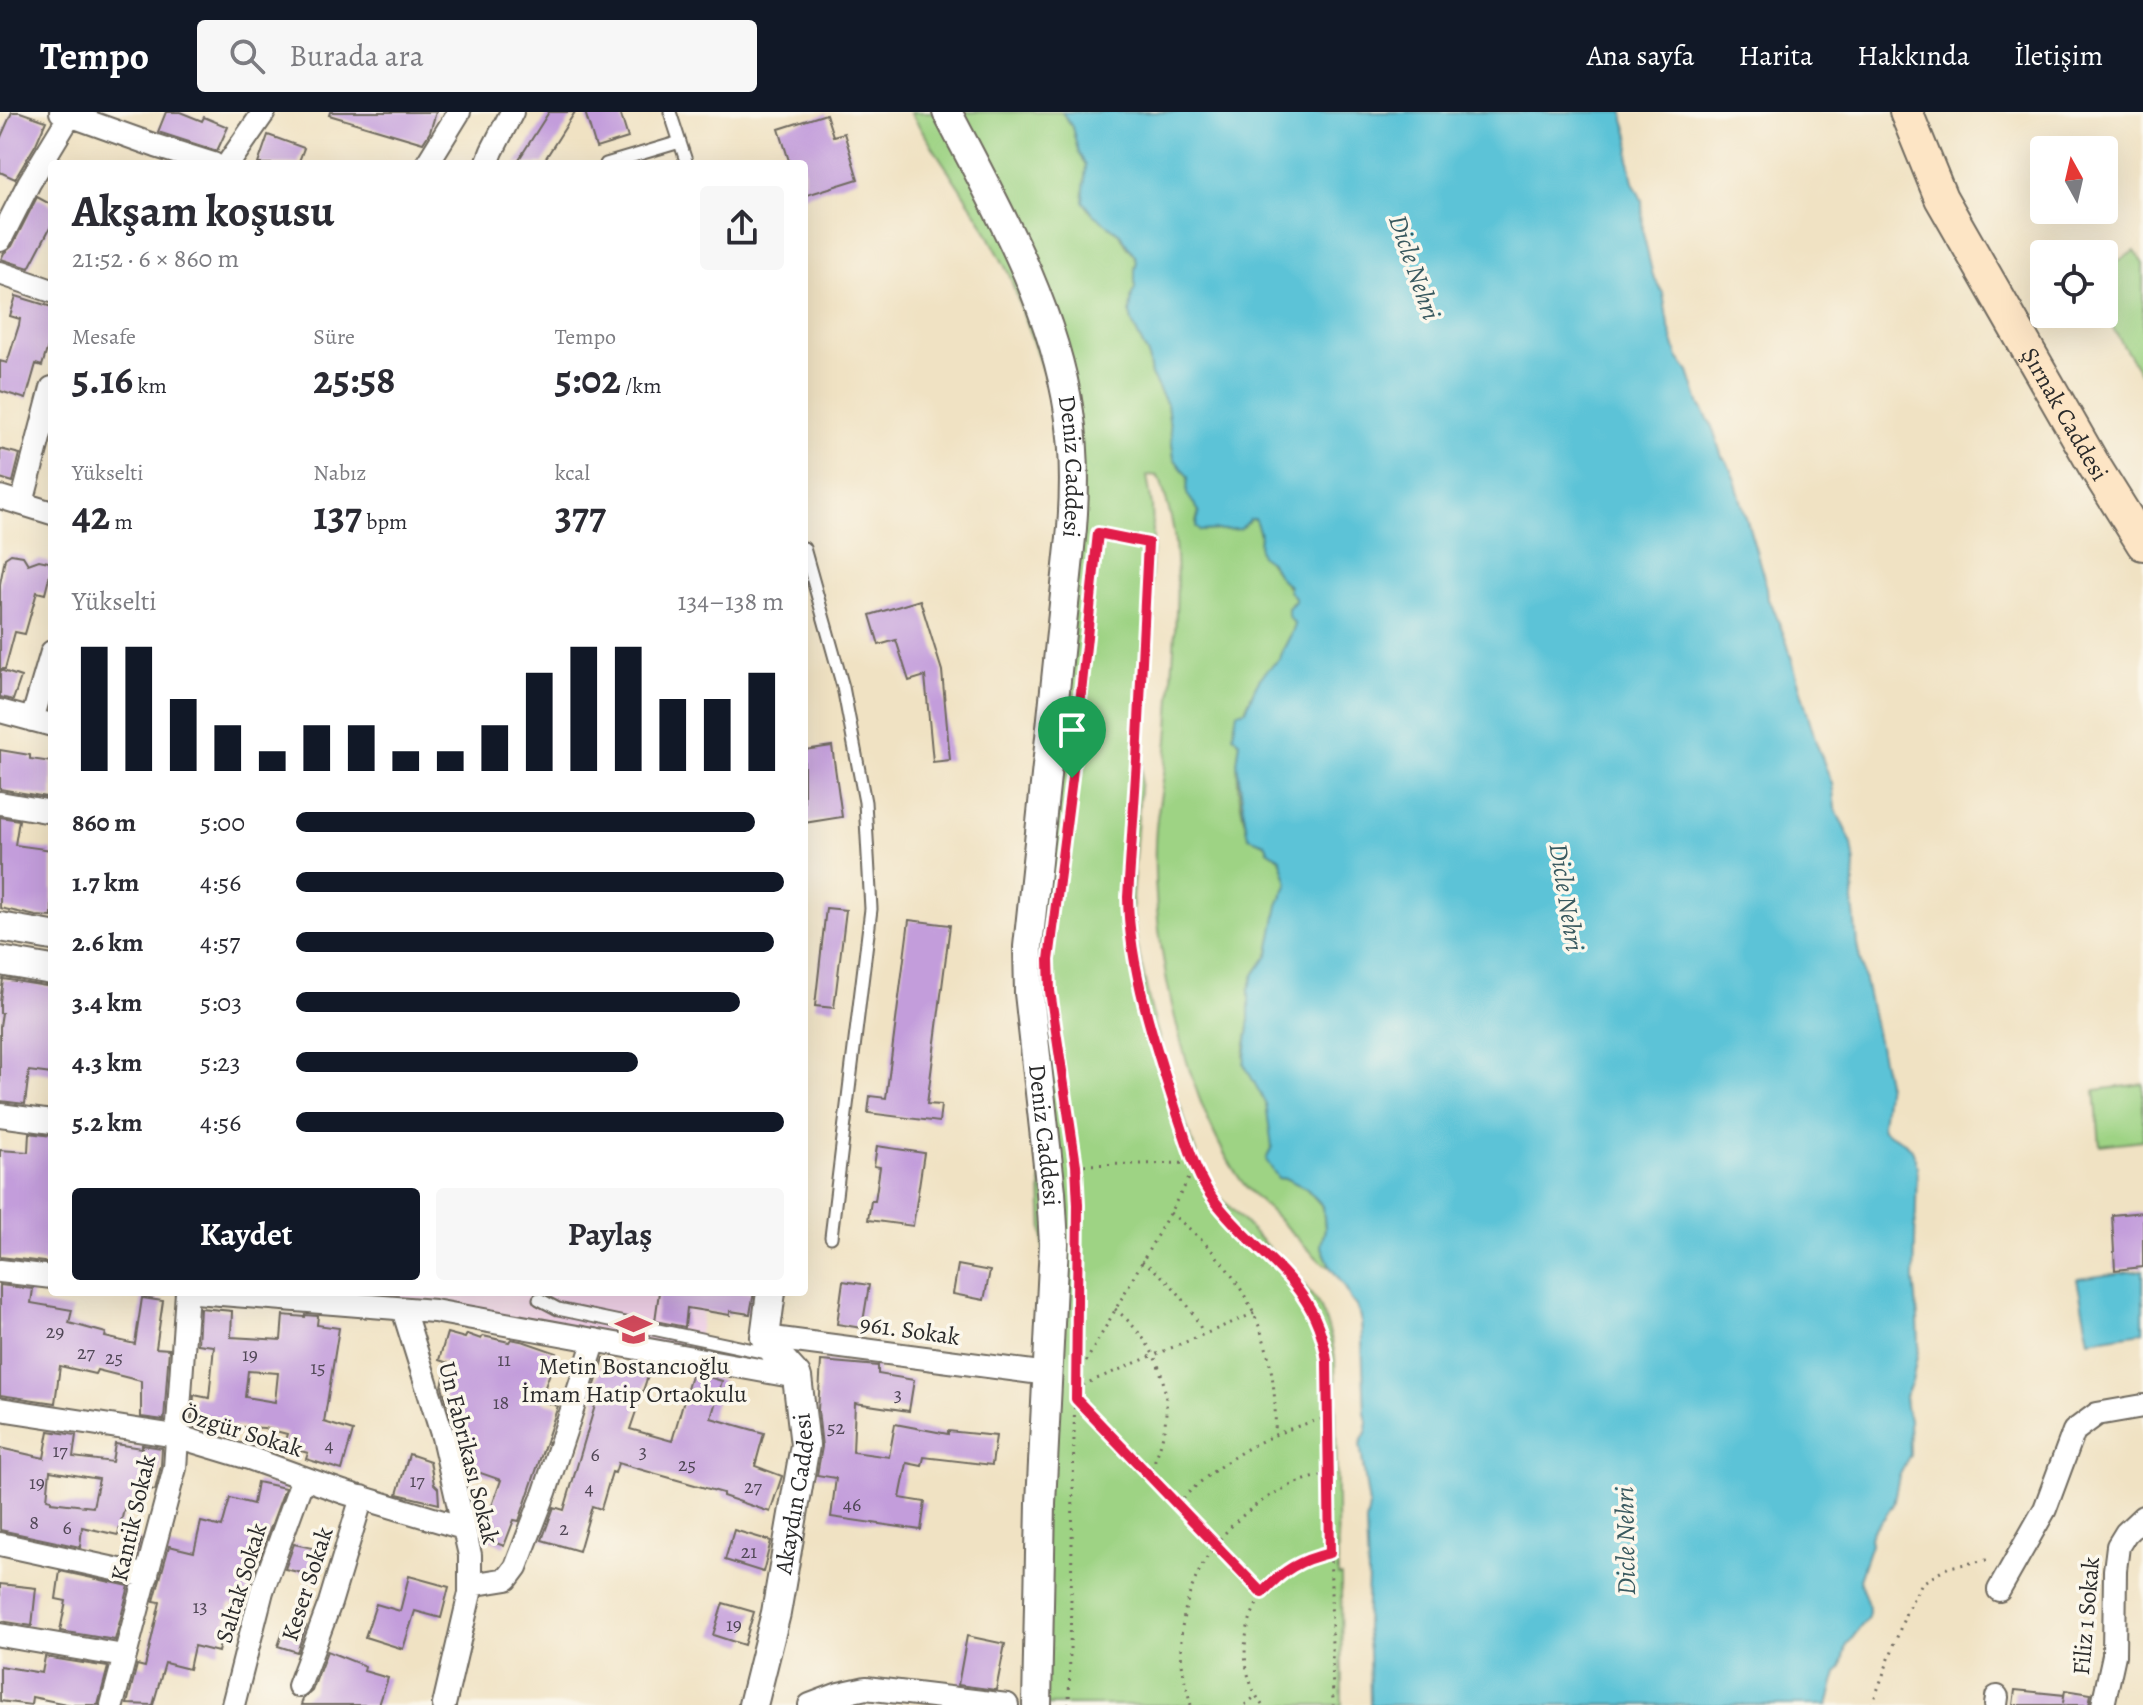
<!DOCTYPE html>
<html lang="tr">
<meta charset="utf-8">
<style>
:root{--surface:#fff;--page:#f7f7f7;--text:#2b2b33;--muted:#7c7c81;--accent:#111827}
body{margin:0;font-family:Alegreya,serif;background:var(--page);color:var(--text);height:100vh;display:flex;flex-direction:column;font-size:30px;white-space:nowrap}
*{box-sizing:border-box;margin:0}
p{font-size:26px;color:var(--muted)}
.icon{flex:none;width:44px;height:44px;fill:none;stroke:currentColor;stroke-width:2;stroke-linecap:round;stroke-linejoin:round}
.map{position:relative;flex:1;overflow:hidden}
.sheet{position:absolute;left:48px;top:48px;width:760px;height:1136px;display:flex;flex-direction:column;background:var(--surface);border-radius:8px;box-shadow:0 8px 32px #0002}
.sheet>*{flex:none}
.needle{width:52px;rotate:352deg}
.tools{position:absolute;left:2030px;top:24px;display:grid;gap:16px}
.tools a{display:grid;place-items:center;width:88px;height:88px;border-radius:8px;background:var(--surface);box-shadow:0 8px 32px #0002;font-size:40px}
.pin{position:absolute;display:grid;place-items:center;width:68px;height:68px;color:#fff;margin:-82px -34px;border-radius:50% 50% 50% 0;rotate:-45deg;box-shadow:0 0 8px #0007}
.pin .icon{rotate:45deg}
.round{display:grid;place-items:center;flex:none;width:84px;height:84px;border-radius:8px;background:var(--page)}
.head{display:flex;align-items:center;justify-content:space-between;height:136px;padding:0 24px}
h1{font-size:44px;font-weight:600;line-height:60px}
.figures{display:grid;grid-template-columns:repeat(3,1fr);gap:12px;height:136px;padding:8px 24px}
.figures div{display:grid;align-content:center}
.figures b{font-size:40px;font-weight:600}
.figures small{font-size:22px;font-weight:400}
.figures p{font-size:22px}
.chart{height:224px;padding:16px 24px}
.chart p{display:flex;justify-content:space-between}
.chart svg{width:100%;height:144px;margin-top:8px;stroke:var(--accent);stroke-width:6}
.button{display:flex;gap:16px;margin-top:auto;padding:16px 24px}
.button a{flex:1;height:92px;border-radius:8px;background:var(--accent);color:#fff;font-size:32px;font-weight:600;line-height:92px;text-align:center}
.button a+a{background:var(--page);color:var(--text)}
ul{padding:0 24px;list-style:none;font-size:26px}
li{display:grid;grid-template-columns:128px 96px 1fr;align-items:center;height:60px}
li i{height:20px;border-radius:10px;background:var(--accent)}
header{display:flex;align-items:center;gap:48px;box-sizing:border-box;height:112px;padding:0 40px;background:var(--accent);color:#fff}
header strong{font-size:38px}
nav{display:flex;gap:44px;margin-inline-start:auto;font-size:28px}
.search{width:560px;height:72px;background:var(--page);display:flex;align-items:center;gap:20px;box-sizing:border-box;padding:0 28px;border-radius:8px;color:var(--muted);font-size:30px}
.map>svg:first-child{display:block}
</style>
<header>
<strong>Tempo</strong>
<div class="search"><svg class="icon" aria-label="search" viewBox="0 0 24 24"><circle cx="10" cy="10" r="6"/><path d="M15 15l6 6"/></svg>Burada ara</div>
<nav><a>Ana sayfa</a><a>Harita</a><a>Hakkında</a><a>İletişim</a></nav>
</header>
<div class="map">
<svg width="2143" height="1593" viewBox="0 0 2143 1593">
<rect width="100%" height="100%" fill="#fbf7ec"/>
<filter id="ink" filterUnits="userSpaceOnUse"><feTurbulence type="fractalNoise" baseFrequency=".0125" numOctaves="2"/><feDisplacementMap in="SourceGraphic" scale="16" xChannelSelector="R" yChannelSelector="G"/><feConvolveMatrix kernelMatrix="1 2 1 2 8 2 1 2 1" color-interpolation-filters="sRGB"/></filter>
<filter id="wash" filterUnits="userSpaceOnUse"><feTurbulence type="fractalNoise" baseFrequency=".006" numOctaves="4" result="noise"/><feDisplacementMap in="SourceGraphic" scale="32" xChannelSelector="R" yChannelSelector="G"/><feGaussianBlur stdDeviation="1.8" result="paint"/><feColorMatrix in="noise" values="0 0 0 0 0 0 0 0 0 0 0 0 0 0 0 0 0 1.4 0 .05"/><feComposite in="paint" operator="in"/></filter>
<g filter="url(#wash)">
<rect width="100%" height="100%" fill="#f0e2c3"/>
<!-- built -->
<path fill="#efd0e6" d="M354,1180H706L696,1239L354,1184Z"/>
<!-- green -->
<path fill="#9ed384" stroke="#647f58" stroke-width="2" d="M910,0H1062L1072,15L1079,42L1086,53V75L1083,81L1089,98L1120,122L1126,133L1135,144L1137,149L1135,157V176L1132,182L1130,202L1133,213L1148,243L1151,263L1167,292L1174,346L1188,365L1187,382L1199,399L1196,410L1200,419L1240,417L1250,407H1255L1260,422L1259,437L1295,485V489L1291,492L1292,507L1295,513C1291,525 1283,535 1280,547C1252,568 1248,594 1235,624L1240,630C1234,660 1240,696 1249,725L1265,731L1268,738L1280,746L1288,771L1269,841L1254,863L1249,878V915L1244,943L1266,992L1272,1025V1034L1269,1041L1278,1066L1287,1067L1306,1076L1323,1095L1325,1117L1321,1133L1331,1156L1320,1149C1303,1132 1286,1115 1269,1098C1259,1088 1248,1079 1240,1067C1181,982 1145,808 1157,706C1160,686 1164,666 1166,646C1170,614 1171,582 1173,550C1176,507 1179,465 1174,422C1172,405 1166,387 1161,370L1157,364L1150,363L1147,364L1152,394L1153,423L1142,649L1132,785L1133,804L1137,833L1150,893L1170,965L1197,1044L1209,1069L1219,1084L1304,1173L1321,1196L1332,1228L1335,1247L1338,1464H1341L1342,1593H1037L1048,1262L1031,796L1063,346L1046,268L1009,162L980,107Z
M2135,139L2143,152V266L2104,202V157Z
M2143,972V1028L2100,1033L2095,978Z"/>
<!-- water -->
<path fill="#5bc3d7" stroke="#437781" stroke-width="2" d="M1062,0H1624V8L1630,27L1629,49L1633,70L1642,88L1643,121L1653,164L1663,181L1668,212L1678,245L1689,260L1700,293L1711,312L1722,345L1727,349L1735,368L1767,476L1768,488L1772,493L1787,531L1816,630L1832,672L1835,696L1852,732L1855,752L1853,789L1857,833L1887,970L1882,1013L1883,1018C1904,1032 1913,1026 1917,1056L1914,1167L1918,1206L1919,1234L1912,1270L1905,1284L1906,1295L1909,1308L1910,1343L1899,1364L1893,1392L1885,1405L1872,1419L1870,1425L1871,1432L1859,1467L1869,1496L1868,1505L1847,1533L1842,1554L1837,1561L1828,1593H1370L1369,1538L1366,1517L1368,1463L1366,1411L1369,1394L1360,1332C1367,1317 1370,1319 1365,1301L1361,1206L1356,1194L1351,1188L1345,1175L1331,1156L1321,1133L1325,1117L1323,1094L1306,1076L1287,1067L1278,1066L1266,1048L1272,1034L1266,992L1244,952L1249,915V878L1254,863L1269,841L1278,793L1288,771L1280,746L1268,738L1265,731L1249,725L1247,721L1237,651L1240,630L1233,623L1237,600L1246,598C1256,572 1256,566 1280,547C1283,535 1291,525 1295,513L1288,503V496L1295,489V485L1289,479V474L1279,465L1271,451L1261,444L1259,437L1260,422L1255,407H1250L1240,417L1200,419L1196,415L1199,399L1187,382L1188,365L1174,346L1167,292L1151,263L1148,243L1133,213L1130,202L1132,182L1135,176V157L1137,149L1135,144L1120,122L1094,103L1083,89L1086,53L1079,42L1072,15Z
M2143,1158V1220L2089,1228L2077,1167Z"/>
<g id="blocks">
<!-- building -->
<path fill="#c39ddb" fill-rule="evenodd" d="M12,0H20L46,9L36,32L15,67L0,60V27Z
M166,0H180L202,9L204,5L228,15L217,39L158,20Z
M330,0H436L430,20L423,31L329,3Z
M549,0H575L542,52H516Z
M585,0H620L628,26L596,36Z
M826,2L833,24L844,21L858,67L804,84V52H790L779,17Z
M268,23L304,36L298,52H258Z
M37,85L52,93V112L29,156L1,147L4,141L12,134Z
M16,184L52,195V221L42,254L36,252L26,287L0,279V249L7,251L19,213L20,207L10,204Z
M0,337L20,342L13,370L0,366Z
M11,442L23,444L28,452L39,448L49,450L51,458L45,482L37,480L25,522L15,520L5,557H0V472L5,446Z
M920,488L942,559L950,648L933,650L925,564L909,569L896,528L879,533L870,503Z
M0,558L21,565L13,588L0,585Z
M832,634L842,705L804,711V638Z
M0,638L30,643V647L52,650V686L0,677Z
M0,705L19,708L15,733L52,738V805L36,804L0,796Z
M826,796L846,798L834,896L815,894Z
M909,808L950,813L927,992L941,993L939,1010L868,1001L870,984L886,986Z
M3,867L52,875V962L29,959L25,992L0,989V914L2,901H0V890Z
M29,1021L52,1024V1151L0,1145V1038L28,1040Z
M877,1034L924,1041L913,1114L868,1108L871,1089H875L880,1055L874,1054Z
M2143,1100V1155L2115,1158L2112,1103Z
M958,1153L990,1159L984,1188L953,1182Z
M843,1169L869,1173L862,1216L837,1212Z
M0,1173L33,1177L31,1191L72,1198L69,1211L106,1221L105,1225L135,1232L142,1186L163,1189L156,1236L169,1237L164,1308L141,1305V1269L97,1258L95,1262L60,1254L55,1291L0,1283Z
M659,1180H754L750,1202L730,1199V1203L687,1196L685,1215L655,1209Z
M200,1196L232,1199L231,1225L281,1228L283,1203L305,1205V1203L318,1204L317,1213L339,1216L324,1310L353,1319L342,1358L306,1347L308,1341L283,1334L287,1322L264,1316L222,1314L220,1323L192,1314L194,1283L209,1286L214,1234L198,1232ZM248,1259L278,1261L275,1290L245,1285Z
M447,1221L465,1226L467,1222L481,1227L483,1224L509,1230L511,1227L525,1230L557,1241L540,1289L558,1294L519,1409L514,1408L504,1434L480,1425L479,1421L487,1401L489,1402L501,1368L469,1357L470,1354L463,1351L448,1296L450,1292L447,1291L442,1274L448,1251L439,1248Z
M604,1246L649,1261L630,1317L672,1329L692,1260L722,1269L711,1306L764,1321L755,1354L782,1364L770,1400L723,1384V1381L618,1351L615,1361L612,1360L601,1397L592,1394L579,1439L542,1428L554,1395L564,1398L597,1287L591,1285Z
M821,1249L878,1254V1262L914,1268L909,1299L855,1291L853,1340L889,1345L895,1312L948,1322V1319L996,1324L992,1353L924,1345L922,1354L907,1351L900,1386L925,1390L921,1418L831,1405L836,1366L817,1363L822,1335L818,1298Z
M49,1319L76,1323L73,1345L112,1350L115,1332L142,1336V1333L162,1336L161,1354L155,1378L135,1375L132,1394L125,1393L118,1423L82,1415L80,1435L0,1418V1336L44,1346ZM50,1359L99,1367L93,1395L51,1390V1388L47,1387Z
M409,1342L430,1349L434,1372L438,1376L439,1392L397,1382Z
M257,1370L285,1376L249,1474L244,1495L230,1491L218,1540L194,1534L189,1557L165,1551L153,1593L127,1592L137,1553L145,1555L160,1490L154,1489L169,1434L194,1440L201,1410L222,1415L230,1386L253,1392Z
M734,1418L771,1429L763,1460L725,1448Z
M127,1425L141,1428L136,1447L123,1444Z
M294,1432L317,1437L311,1463L285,1457Z
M60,1459L129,1474L115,1528L60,1519L66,1489L56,1487Z
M409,1464L449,1475L441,1506L415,1499L403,1537L365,1525L376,1492L400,1499Z
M0,1472L36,1476L32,1514L0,1509Z
M723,1491L754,1500L744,1533L713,1523Z
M286,1511L300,1516L303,1513L306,1514L297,1540L278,1534Z
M967,1524L1005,1532L996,1578L958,1573Z
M327,1539L365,1554L364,1559L388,1566L379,1593H301L303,1587L312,1579Z
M45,1545L108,1555L98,1593H71L32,1585L31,1593L0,1589V1554L42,1561Z
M2015,1578L2064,1583L2063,1591L2065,1578L2091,1582L2089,1593H2013Z"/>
</g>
</g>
<g filter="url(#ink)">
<use href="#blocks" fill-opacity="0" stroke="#706b60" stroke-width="2"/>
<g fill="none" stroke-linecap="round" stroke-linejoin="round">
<defs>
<path id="service" d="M670,0L687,52
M606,52L680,30
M804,436L843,575L865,690L871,797L831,1125
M539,1187L558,1197L772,1242"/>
<path id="minor" d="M61,0L156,34L213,52
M228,52L264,0
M427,52L459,0
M487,52L492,39L512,0
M0,128L29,71L72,0
M0,161L52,179
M0,385L52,401
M22,391L52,276
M0,599L52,613
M32,608L52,540
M0,691L52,700
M0,1003L52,1010
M0,1159L52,1165
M195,1180L434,1199L797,1265
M403,1197L443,1325L470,1443V1481L444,1593
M765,1225L1048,1262
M0,1297L176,1324L249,1346L343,1380L463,1416
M0,1432L147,1464
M470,1473L507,1467L516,1455L545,1380L595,1228
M1999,1478L2045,1397L2074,1319L2097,1302L2143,1294
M0,1523L124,1544
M299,1574L330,1491L362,1385
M112,1593L175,1356L187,1180
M233,1593L262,1479L303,1366
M810,1593L839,1582L866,1576L1007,1593
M1996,1593L1997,1585
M2103,1593L2114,1543L2115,1458L2118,1434L2126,1421L2143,1405"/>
<g id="tertiary">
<path id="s1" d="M947,0C996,94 1053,193 1069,300C1075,338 1075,377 1072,416L1028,835L1029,881L1051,1080L1054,1132L1041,1391L1037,1593"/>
<path d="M0,815L52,824"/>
<path d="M0,849L52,858"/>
<path id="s2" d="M753,1593L776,1501L805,1333L797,1265L777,1243L765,1225L771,1180"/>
</g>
<g id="secondary">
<path id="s3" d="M1906,0L1941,86L2095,355L2143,432"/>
</g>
</defs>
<!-- service casing -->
<use href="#service" stroke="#706b60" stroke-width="15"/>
<!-- minor casing -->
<use href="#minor" stroke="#706b60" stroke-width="26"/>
<!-- tertiary casing -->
<use href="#tertiary" stroke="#706b60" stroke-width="32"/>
<!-- secondary casing -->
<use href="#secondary" stroke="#706b60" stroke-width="36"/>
<!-- path -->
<path stroke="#706b60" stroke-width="3" stroke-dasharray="2 6" stroke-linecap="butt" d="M1094,420L1148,431L1137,648L1128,785C1129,857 1155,936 1178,1004C1188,1033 1196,1064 1214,1088C1243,1126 1295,1159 1315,1202C1321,1217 1325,1233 1327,1249L1333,1593
M1064,731L1098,421
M1063,965L1076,1053L1078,1108
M1076,1053L1194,1051
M1170,1101C1244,1157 1279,1228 1275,1322
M1142,1149C1170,1168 1189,1190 1203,1221
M1115,1197C1169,1241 1180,1300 1149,1361
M1078,1264L1196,1054
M1075,1276L1255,1201
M1077,1288L1262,1481
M1177,1392C1220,1348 1267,1320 1327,1306
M1069,1593L1077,1164
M1191,1593C1185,1571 1180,1549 1181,1527C1185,1457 1231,1398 1294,1372C1305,1367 1317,1365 1329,1362
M1245,1593L1256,1584
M1262,1593C1231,1548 1244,1486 1290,1456C1302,1448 1316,1444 1330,1441
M1872,1593L1907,1498L1922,1471L1949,1455L1992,1447"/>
<!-- service -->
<use href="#service" stroke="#fff" stroke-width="11"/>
<!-- minor -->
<use href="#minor" stroke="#fff" stroke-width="22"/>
<!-- tertiary -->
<use href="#tertiary" stroke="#fff" stroke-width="28"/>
<!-- secondary -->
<use href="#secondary" stroke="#fde5c5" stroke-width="32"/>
</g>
</g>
<g fill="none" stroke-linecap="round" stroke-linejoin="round" filter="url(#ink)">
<defs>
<path id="route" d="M1098,421L1148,431L1137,648L1128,785C1129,856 1156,937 1178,1004C1188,1033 1196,1064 1214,1088C1259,1147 1316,1168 1327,1249L1330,1441C1300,1448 1283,1458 1262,1481L1076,1287L1078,1093L1076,1053L1050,879L1049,848L1072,666Z"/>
</defs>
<!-- route casing -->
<use href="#route" stroke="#fff" stroke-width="16"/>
<!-- route -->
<use href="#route" stroke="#e11d48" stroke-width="10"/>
</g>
<!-- icons -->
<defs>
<symbol id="school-bare" viewBox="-9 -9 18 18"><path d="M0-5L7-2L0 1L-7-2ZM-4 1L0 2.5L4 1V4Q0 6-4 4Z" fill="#d1495b" stroke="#fbf7ec" stroke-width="2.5" paint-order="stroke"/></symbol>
</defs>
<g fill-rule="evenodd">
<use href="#school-bare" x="608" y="1192" width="51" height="51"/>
</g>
<g text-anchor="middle" stroke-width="7" stroke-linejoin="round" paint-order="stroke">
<!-- number labels -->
<g font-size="20" fill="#514857">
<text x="55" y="1226">29</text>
<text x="86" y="1247">27</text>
<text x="250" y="1249">19</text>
<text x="114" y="1252">25</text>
<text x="504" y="1254">11</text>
<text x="318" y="1262">15</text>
<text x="898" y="1289">3</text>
<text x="501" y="1297">18</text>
<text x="836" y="1322">52</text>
<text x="329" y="1340">4</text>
<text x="60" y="1345">17</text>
<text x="643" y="1346">3</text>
<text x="595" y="1349">6</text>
<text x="687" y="1359">25</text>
<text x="417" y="1375">17</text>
<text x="37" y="1377">19</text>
<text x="753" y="1381">27</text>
<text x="589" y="1383">4</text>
<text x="852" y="1399">46</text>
<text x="34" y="1417">8</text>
<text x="67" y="1422">6</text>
<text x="564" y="1423">2</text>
<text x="749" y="1446">21</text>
<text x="200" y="1501">13</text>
<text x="734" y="1519">19</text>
</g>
<!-- street labels -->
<g font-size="24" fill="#2b2b2b" stroke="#fbf7ec">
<text dy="8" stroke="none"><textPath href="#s3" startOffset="342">Şırnak Caddesi</textPath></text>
<text dy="8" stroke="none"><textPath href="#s1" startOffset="380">Deniz Caddesi</textPath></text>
<text dy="8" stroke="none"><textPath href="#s1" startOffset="1052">Deniz Caddesi</textPath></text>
<text transform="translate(910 1218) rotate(8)" y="8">961. Sokak</text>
<text transform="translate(242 1319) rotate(17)" y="8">Özgür Sokak</text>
<text transform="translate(469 1341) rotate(76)" y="8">Un Fabrikası Sokak</text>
<text dy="8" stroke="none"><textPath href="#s2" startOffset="216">Akaydın Caddesi</textPath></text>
<text transform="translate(133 1406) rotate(-77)" y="8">Kantik Sokak</text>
<text transform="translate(241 1471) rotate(-73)" y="8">Saltak Sokak</text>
<text transform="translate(307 1472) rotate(-72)" y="8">Keser Sokak</text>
<text transform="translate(2086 1504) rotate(-85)" y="8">Filiz 1 Sokak</text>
</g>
<!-- poi labels -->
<g font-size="24" fill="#2b2b2b" stroke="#fbf7ec">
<text x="634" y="1262">Metin Bostancıoğlu<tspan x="634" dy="28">İmam Hatip Ortaokulu</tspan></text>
</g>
<!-- water labels -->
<g font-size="26" font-style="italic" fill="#39595f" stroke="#fbf7ec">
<text transform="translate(1415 155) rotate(71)" y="9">Dicle Nehri</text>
<text transform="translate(1567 785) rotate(81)" y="9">Dicle Nehri</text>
<text transform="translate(1625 1429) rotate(-91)" y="9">Dicle Nehri</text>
</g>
</g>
</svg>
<div class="tools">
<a><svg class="needle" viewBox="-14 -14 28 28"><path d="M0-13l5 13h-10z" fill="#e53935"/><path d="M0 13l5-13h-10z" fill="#7c7c81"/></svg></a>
<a><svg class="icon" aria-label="locate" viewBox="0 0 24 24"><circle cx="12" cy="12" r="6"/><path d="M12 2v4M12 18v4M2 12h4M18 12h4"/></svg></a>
</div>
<div class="pin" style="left:1072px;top:666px;background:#1e9e55"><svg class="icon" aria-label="arrive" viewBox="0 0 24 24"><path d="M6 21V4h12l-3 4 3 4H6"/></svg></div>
<section class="sheet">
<div class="head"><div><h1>Akşam koşusu</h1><p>21:52 · 6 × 860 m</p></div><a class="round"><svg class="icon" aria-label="share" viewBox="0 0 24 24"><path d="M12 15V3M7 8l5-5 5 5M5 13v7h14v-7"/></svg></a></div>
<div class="figures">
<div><p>Mesafe</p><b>5.16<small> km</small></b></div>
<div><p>Süre</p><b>25:58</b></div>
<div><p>Tempo</p><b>5:02<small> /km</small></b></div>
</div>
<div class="figures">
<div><p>Yükselti</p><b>42<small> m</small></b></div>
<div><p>Nabız</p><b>137<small> bpm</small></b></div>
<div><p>kcal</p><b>377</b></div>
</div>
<div class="chart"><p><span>Yükselti</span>134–138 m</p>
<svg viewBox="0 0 160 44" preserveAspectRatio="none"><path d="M5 44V6M15 44V6M25 44V22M35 44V30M45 44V38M55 44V30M65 44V30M75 44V38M85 44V38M95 44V30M105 44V14M115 44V6M125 44V6M135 44V22M145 44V22M155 44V14"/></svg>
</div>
<ul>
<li><b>860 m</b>5:00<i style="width:94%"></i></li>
<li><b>1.7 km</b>4:56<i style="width:100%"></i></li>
<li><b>2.6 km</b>4:57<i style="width:98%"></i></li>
<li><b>3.4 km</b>5:03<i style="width:91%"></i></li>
<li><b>4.3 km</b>5:23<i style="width:70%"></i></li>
<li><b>5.2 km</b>4:56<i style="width:100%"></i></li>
</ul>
<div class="button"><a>Kaydet</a><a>Paylaş</a></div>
</section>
</div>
